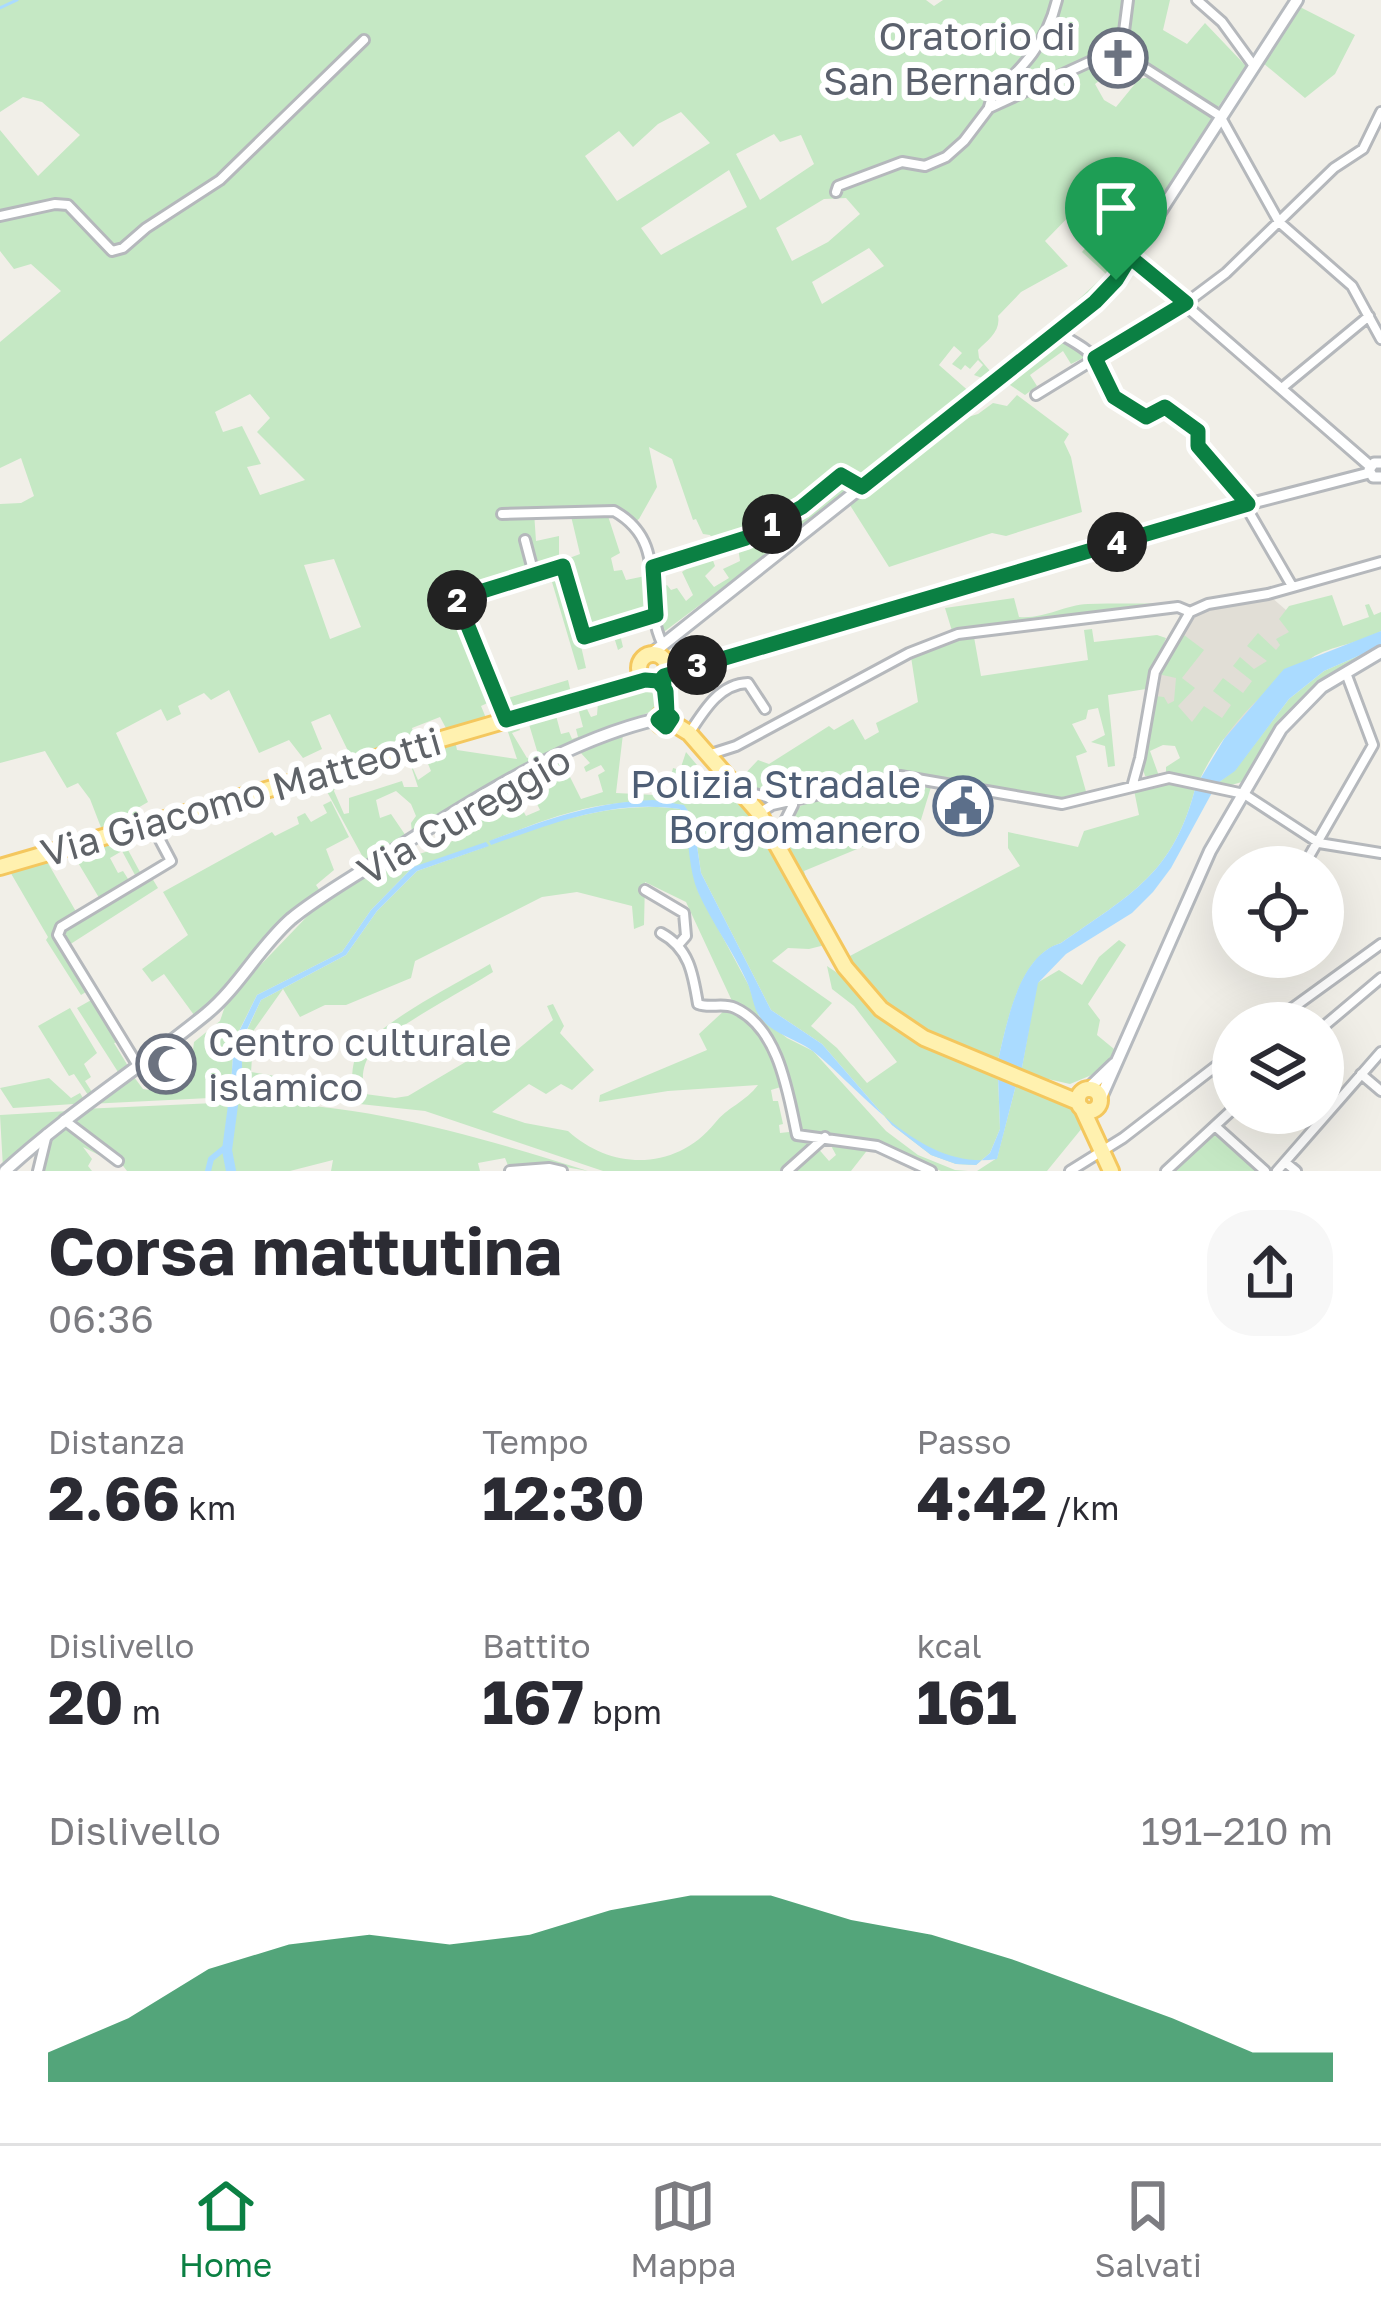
<!DOCTYPE html>
<html lang="it">
<meta charset="utf-8">
<style>
:root{--surface:#fff;--page:#f7f7f7;--text:#2b2b33;--muted:#7c7c81;--line:#e1e1e2;--accent:#0b8043}
body{margin:0;font-family:"Golos Text",sans-serif;background:var(--page);color:var(--text);height:100vh;display:flex;flex-direction:column;font-size:45px;white-space:nowrap}
*{box-sizing:border-box;margin:0}
p{font-size:39px;color:var(--muted)}
.icon{flex:none;width:66px;height:66px;fill:none;stroke:currentColor;stroke-width:2;stroke-linecap:round;stroke-linejoin:round}
.map{position:relative;height:1171px;overflow:hidden}
.details{display:flex;flex-direction:column;background:var(--surface);flex:1}
.details>*{flex:none}
.controls{position:absolute;left:1212px;top:846px;display:grid;gap:24px}
.controls a{display:grid;place-items:center;width:132px;height:132px;border-radius:50%;background:var(--surface);box-shadow:0 12px 48px #0002;font-size:60px}
.pin{position:absolute;display:grid;place-items:center;width:102px;height:102px;color:#fff;margin:-123px -51px;border-radius:50% 50% 50% 0;rotate:-45deg;box-shadow:0 0 12px #0007}
.pin .icon{rotate:45deg}
.km{position:absolute;width:60px;height:60px;margin:-30px;border-radius:50%;background:#222;color:#fff;font-size:33px;line-height:60px;text-align:center}
.round{display:grid;place-items:center;flex:none;width:126px;height:126px;border-radius:48px;background:var(--page)}
.head{display:flex;align-items:center;justify-content:space-between;height:204px;padding:0 48px}
h1{font-size:66px;font-weight:700;line-height:90px}
.stats{display:grid;grid-template-columns:repeat(3,1fr);gap:18px;height:204px;padding:12px 48px}
.stats div{display:grid;align-content:center}
.stats b{font-size:60px;font-weight:700}
.stats small{font-size:33px;font-weight:400}
.stats p{font-size:33px}
.chart{height:336px;padding:24px 48px}
.chart p{display:flex;justify-content:space-between}
.chart svg{width:100%;height:216px;margin-top:12px;fill:var(--accent);opacity:.7}
.tab-bar{display:flex;justify-content:space-around;align-items:center;height:168px;border-top:3px solid var(--line);background:var(--surface);font-size:33px;color:var(--muted)}
.tab-bar a{display:grid;justify-items:center;gap:6px}
.tab-bar .selected{color:var(--accent)}
.map>svg:first-child{display:block}
</style>
<div class="map">
<svg width="1381" height="1171" viewBox="0 0 1381 1171">
<rect width="100%" height="100%" fill="#f1efe8"/>
<!-- education -->
<path fill="#e1ded6" d="M1271,597L1286,610L1314,656L1224,739L1147,737L1162,664L1191,619L1209,609Z"/>
<!-- green -->
<path fill="#c5e8c4" fill-rule="evenodd" d="M0,0H926L934,6L943,0H1170L1163,30L1187,44L1205,23L1246,66L1214,113L1148,71L1144,61L1126,59L1114,52L1112,61L1100,72L1104,77L1095,84L1104,100L1116,107L1139,79L1150,77L1215,119L1114,279L1071,319L1065,312L1106,274L1082,252L1104,225L1083,202L1045,241L1068,266L1021,292L998,316C1001,331 988,340 978,350L979,358L990,371L982,378L974,375L983,365L978,360L970,369L965,365L961,370L952,364L962,353L954,346L939,365L972,394L824,512L661,634L658,590L667,585L671,590L677,588L686,601L693,595L682,572L688,568L686,561L711,555L715,566L705,576L714,587L729,578L723,569L740,561L738,547L785,521L838,473L785,515L718,548L710,535L703,534L696,519L693,520L672,459L649,447L657,487L639,519L636,521C612,496 566,509 534,512L536,541L559,536V561L465,593L561,569L579,637L585,636L564,560L580,554L571,516H608L620,553L611,558L614,571L622,570L626,580L650,575L651,616L618,626L623,647L618,650L614,637L581,646L586,668L578,670L552,582L469,606L495,690L501,700L568,680L571,693L500,713L494,700L481,706L486,718L447,730L440,717L412,728L415,739L351,757L330,714L311,722L322,749L303,758L289,740L259,753L229,690L211,700L204,693L178,706L181,714L167,721L161,709L116,733L148,802L136,809L139,820L102,830L90,799L78,783L67,788L45,751L0,763V504L21,503L34,496L21,458L0,468V342L61,291L31,264L14,269L0,251V130L38,176L80,135L42,102L23,97L0,112ZM681,112L710,143L617,201L585,156L619,131L633,147L658,124ZM774,134L780,142L801,135L814,164L760,200L736,154ZM729,170L747,207L661,255L641,228ZM846,198L860,214L828,242L792,261L776,228L824,199ZM869,248L884,266L822,304L812,282ZM250,394L270,418L257,432L305,480L260,495L247,467L261,464L242,426L223,432L215,412ZM334,559L361,627L330,639L304,565Z
M1300,7L1355,35L1335,74L1305,98L1263,63Z
M1059,336L1089,355L1071,364L1063,351L1030,375L1037,386L1025,395L1007,383V377Z
M1017,395L1069,434L1064,442L1071,457L1082,512L1006,536L992,533L889,567L848,502L948,423L978,414L993,403L1007,406Z
M1332,595L1343,626L1369,617L1365,605L1369,604L1374,615L1381,612V631C1360,644 1332,645 1311,658C1265,686 1222,731 1199,781L1166,775V767L1180,758L1175,746L1163,745L1150,751L1159,776H1145L1142,766L1154,696L1164,697L1168,704L1174,701L1176,678L1158,674L1180,632L1204,650L1182,678L1195,688L1178,706L1192,722L1204,706L1222,718L1231,705L1213,691L1223,678L1243,693L1252,681L1233,666L1240,657L1254,669L1267,661L1247,646L1258,633L1276,650L1280,645L1276,639L1289,632L1279,619L1289,606Z
M1014,598L1019,617C1045,619 1064,605 1088,604C1114,603 1141,604 1167,603L1168,606L952,631L945,608Z
M1092,629L1094,642L1157,635L1166,638L1146,689L1108,695L1115,766L1108,767L1105,746L1091,742L1105,735L1098,708L1088,710L1086,719L1072,724L1087,752L1076,756L1087,795C1023,810 964,772 901,773C844,774 802,805 743,788L741,778L758,760L769,764L829,726L834,730L853,719L865,740L879,732L876,723L918,702L911,657L936,645L974,637L981,676L1088,660L1084,630Z
M1381,646V652L1294,713L1252,779L1228,786L1215,785L1235,770L1289,699L1324,671Z
M648,682L658,688L660,708L615,726L412,833L411,823L416,816L411,804L396,791L376,800L380,818L391,814L406,836L365,861L325,788L336,784L334,791L344,814L349,813V798L402,781L404,787H418L408,757L418,780L431,771L426,759L412,753L466,737L467,741L456,745L457,750L517,759L506,726L518,722L520,730L512,733L527,758L538,754L528,721L555,712L561,734L569,732L572,739L578,737L576,729L583,727L578,708L586,707L591,717L597,715L598,703L642,691L639,688Z
M623,734L616,793L675,796L679,783L670,780L673,768L680,770L686,752L697,765L691,776L696,779L694,784L700,788L710,773L718,771L770,846L825,945L809,949L788,948L772,961L832,1003L811,1026L837,1048L867,1083L897,1062L854,1006L832,989L827,966C853,982 869,1006 892,1025C920,1050 963,1062 998,1075L1000,1129L990,1153L976,1165L956,1164L931,1155L892,1125L822,1044L771,1010L701,873L693,818L683,805C609,794 559,814 490,841C554,823 613,800 680,809L685,819L698,891L749,986L759,1016L787,1038L813,1051L886,1131L918,1155L955,1170L968,1171H941L872,1143L827,1135L816,1146L829,1161L836,1155L829,1142L869,1148L851,1171H603L425,1111L276,1095L242,1096V1041L261,1000L346,955L377,911L417,871L488,846L413,867L371,910L342,952L257,995L234,1041L230,1097L88,1104L131,1073L143,1089L156,1091L191,1066L194,1042L220,1021L227,1000L320,903L380,866L445,846L455,839L446,821L466,809L475,830H480L469,808L509,785L526,816L540,810L524,778L531,774L537,788L544,786L539,771L562,761L581,799L603,792L598,775L605,771L601,765L586,772L584,767L590,763L580,752ZM645,882L686,902L732,1001L752,1016L781,1055L799,1134L792,1127L789,1132L780,1133L779,1125L783,1124L778,1101H773L771,1090L784,1086C774,1052 758,1027 727,1008L699,1034L707,1050L600,1095L599,1102L668,1091L758,1085C747,1101 726,1108 715,1123C676,1171 612,1171 568,1131L525,1123L492,1112L529,1084L546,1094L561,1084L572,1090L594,1070L560,1033L564,1026L553,1004L547,1006L553,1020L511,1055L496,1044L408,1096L395,1098L365,1094C361,1078 362,1064 373,1050C390,1029 465,990 493,972L490,964C458,983 369,1027 355,1059C352,1067 352,1078 352,1087L344,1093L324,1084L251,1072L254,1030L283,989L300,1017L325,1005H346L411,978L415,961L542,897L577,892L632,906L634,929L644,925Z
M1166,780L1196,785C1174,874 1131,894 1061,943C1018,956 1007,1025 997,1064C932,1027 892,1025 848,957L1020,866L1008,848V832L1078,847L1084,831L1139,815L1134,790Z
M896,781L931,787L920,823L804,871L808,885L804,887C789,858 779,838 796,808L820,798Z
M331,801L349,837L326,849L334,870L316,885L320,891L328,887L268,935L210,1004L194,1015L164,974L152,982L142,969L188,935L163,892L272,832L275,836L299,824L297,817L305,813L311,822L327,813L323,805Z
M121,837L140,872L135,875L122,851L110,858L118,873L123,871L130,882L101,901L71,851Z
M45,858L78,915L56,927C56,950 76,971 89,990L81,995L46,940L48,937L9,870Z
M149,873L158,888L69,945L60,930Z
M1119,940L1126,945L1088,1004L1100,1020L1097,1035L1114,1049L1106,1069L1070,1084L1021,1073L1037,983L1059,970L1082,985L1099,957Z
M93,999L131,1059L118,1042L114,1043L128,1066L118,1072L77,1008Z
M70,1008L97,1053L84,1064L91,1077L85,1081L92,1092L88,1095L74,1074L69,1076L38,1026Z
M49,1078L71,1098L80,1093L83,1098L74,1104L13,1108L0,1088Z
M1016,1085L1069,1104L1087,1122L1047,1171H977L997,1158Z
M237,1102C362,1102 470,1134 588,1171L554,1165L509,1168L505,1158L478,1163L480,1171H331L333,1160L290,1171H127L117,1158L67,1121L82,1109Z
M69,1111L3,1168L0,1115Z
M64,1123L105,1152L99,1155L83,1147L92,1159L88,1166L92,1171H40L48,1144Z
M1216,1133L1256,1171H1175Z"/>
<!-- water -->
<path fill="#aadbff" d="M1381,631V646L1324,671L1289,699L1235,771L1215,785L1199,781L1224,739L1284,669Z
M1196,785L1214,789L1171,868L1153,892L1132,913L1066,954L1038,983L1021,1073L997,1064C1007,1025 1017,956 1061,943C1131,894 1174,874 1196,785Z
M653,800L684,805L693,818L701,873L771,1010L822,1044L892,1125L931,1155L956,1164L976,1165L990,1153L1000,1129L998,1075L1016,1085L997,1159C921,1171 863,1092 814,1052C798,1039 773,1035 760,1017C753,1008 752,992 747,982C733,951 712,923 698,892C689,871 689,843 685,819L680,809C612,799 554,823 491,845L489,841C545,820 593,802 653,800Z
M486,842L489,846L417,871L377,911L346,955L261,1000L242,1040V1096L230,1097L234,1042L257,995L342,952L371,910L413,867Z"/>
<g fill="none" stroke-linecap="round" stroke-linejoin="round">
<!-- stream -->
<path stroke="#aadbff" stroke-width="3" d="M0,8L17,0"/>
<!-- canal -->
<path stroke="#aadbff" stroke-width="6" d="M208,1171L211,1159L227,1146"/>
<!-- river -->
<path stroke="#aadbff" stroke-width="10" d="M231,1171L227,1150L236,1083"/>
<defs>
<path id="minor" d="M1197,0L1222,22L1254,66
M1122,47L1129,58L1220,116L1279,222L1352,286L1381,339
M1122,47L1128,0
M989,107L992,97C1023,67 1047,43 1057,0
M836,192L838,186L902,162L925,166L946,157L964,141L989,108L1122,47
M0,216L55,204L68,205L112,251L123,248L146,228L220,180L364,40
M1057,332C1070,340 1089,349 1097,361C1117,391 1120,430 1165,407L1198,431L1199,446L1248,504
M1283,387L1369,316
M1036,395L1186,303L1226,273L1334,168L1363,149L1381,112
M1245,505L1292,586
M502,514L614,511C671,543 640,598 662,643
M525,540L534,574
M654,567L746,538L802,507L841,475L862,486
M450,583L457,599L563,565L584,637L655,615
M457,599L506,718
M690,732C705,709 720,684 748,683L765,709
M708,755L736,746L909,653L958,634L1178,607L1190,612
M1132,787L1140,758L1155,672L1190,612L1208,604L1268,594L1381,562
M746,792L784,801
M759,813L772,805L900,776L1062,804L1169,778L1244,794L1319,843L1381,853
M782,849V827L793,805
M1303,867L1373,745L1346,673
M645,890L684,913L686,936L679,944
M661,933C689,948 693,973 698,1004C711,1009 722,1002 735,1008C779,1028 788,1093 797,1135L877,1146L931,1171
M1272,1023L1381,944
M1323,1027L1381,978
M137,1064L58,935L61,927L171,861L152,825
M1361,1074L1381,1091
M64,1120L118,1161
M1215,1126L1265,1171
M1285,1162L1296,1171
M38,1171L47,1134
M510,1171L549,1168L562,1171
M787,1171L825,1137
M1070,1171L1123,1138L1233,1053
M1166,1171L1233,1109
M1277,1171L1381,1052"/>
<path id="tertiary" d="M1130,257L1370,466
M1381,463H1374L1369,470L1373,477H1381
M666,669L702,663L1245,505L1369,473"/>
<path id="secondary" d="M650,655L1101,297L1116,280L1297,0
M1088,1089L1114,1064
M1099,1102L1210,851L1281,729L1322,687L1381,652
M5,1171C68,1113 140,1068 206,1014C239,987 259,947 291,919C319,896 352,878 382,858C463,806 564,740 658,719"/>
<path id="primary" d="M639 668a14 14 0 1 1 28 0a14 14 0 1 1-28 0Z
M663,677L667,713
M658 720a7 7 0 1 1 14 0a7 7 0 1 1-14 0Z
M671,722L689,733L759,813L845,967L881,1009L924,1038L1078,1102
M0,867L645,680
M1078 1100a11 11 0 1 1 22 0a11 11 0 1 1-22 0Z
M1082,1108L1111,1171"/>
</defs>
<!-- minor casing -->
<use href="#minor" stroke="#b5b8bc" stroke-width="14"/>
<!-- tertiary casing -->
<use href="#tertiary" stroke="#b5b8bc" stroke-width="15"/>
<!-- secondary casing -->
<use href="#secondary" stroke="#b6babf" stroke-width="16"/>
<!-- primary casing -->
<use href="#primary" stroke="#f4c75e" stroke-width="20"/>
<!-- minor -->
<use href="#minor" stroke="#fff" stroke-width="8"/>
<!-- tertiary -->
<use href="#tertiary" stroke="#fff" stroke-width="9"/>
<!-- secondary -->
<use href="#secondary" stroke="#fff" stroke-width="10"/>
<!-- primary -->
<use href="#primary" stroke="#fff1af" stroke-width="14"/>
</g>
<g fill="none" stroke-linecap="round" stroke-linejoin="round">
<defs>
<path id="route" d="M1116,280L1095,302L862,487L841,475L802,507L746,538L653,567L656,615L584,637L563,566L457,599L506,720L645,680L658,681L666,691L667,713L658,720L666,727L672,718L667,713L663,677L664,676L1248,504L1198,446V431L1165,407L1146,417L1114,397L1095,358L1186,303L1130,257L1116,280"/>
</defs>
<!-- route casing -->
<use href="#route" stroke="#fff" stroke-width="24"/>
<!-- route -->
<use href="#route" stroke="#0b8043" stroke-width="15"/>
</g>
<!-- icons -->
<defs>
<symbol id="church-ring" viewBox="-11 -11 22 22"><circle r="9.5" fill="#fff" stroke="#6b7280" stroke-width="1.5"/><path d="M-1.2-6h2.4v3.5h3.3v2.4h-3.3V6h-2.4V-.1h-3.3v-2.4h3.3Z" fill="#6b7280"/></symbol>
<symbol id="civic-ring" viewBox="-11 -11 22 22"><circle r="9.5" fill="#fff" stroke="#5c6f8a" stroke-width="1.5"/><path d="M-.6-6.5H3V-4.5H.6V-3L4-1V1h2V6H-6V1h2V-1L-.6-3ZM-1.2 2.5V6h2.4V2.5Z" fill="#5c6f8a"/></symbol>
<symbol id="mosque-ring" viewBox="-11 -11 22 22"><circle r="9.5" fill="#fff" stroke="#6b7280" stroke-width="1.5"/><path d="M3.5-4.9A6 6 0 1 0 3.5 4.9A5 5 0 1 1 3.5-4.9Z" fill="#6b7280"/></symbol>
</defs>
<g fill-rule="evenodd">
<use href="#church-ring" x="1085" y="25" width="66" height="66"/>
<use href="#civic-ring" x="930" y="773" width="66" height="66"/>
<use href="#mosque-ring" x="133" y="1031" width="66" height="66"/>
</g>
<g text-anchor="middle" stroke-width="12" stroke-linejoin="round" paint-order="stroke">
<!-- worship labels -->
<g font-size="39" fill="#5b616d" stroke="#fff" text-anchor="end">
<text x="1076" y="50">Oratorio di<tspan x="1076" dy="45">San Bernardo</tspan></text>
<text x="208" y="1056" text-anchor="start">Centro culturale<tspan x="208" dy="45">islamico</tspan></text>
</g>
<!-- service labels -->
<g font-size="39" fill="#4e5e75" stroke="#fff" text-anchor="end">
<text x="921" y="798">Polizia Stradale<tspan x="921" dy="45">Borgomanero</tspan></text>
</g>
<!-- street labels -->
<g font-size="39" fill="#5f6368" stroke="#fff">
<text transform="translate(241 797) rotate(-16)" y="14">Via Giacomo Matteotti</text>
<text transform="translate(464 815) rotate(-30)" y="14">Via Cureggio</text>
</g>
</g>
</svg>
<div class="controls">
<a><svg class="icon" aria-label="locate" viewBox="0 0 24 24"><circle cx="12" cy="12" r="6"/><path d="M12 2v4M12 18v4M2 12h4M18 12h4"/></svg></a>
<a><svg class="icon" aria-label="layers" viewBox="0 0 24 24"><path d="M12 4l9 5-9 5-9-5zM3 14l9 5 9-5"/></svg></a>
</div>
<div class="pin" style="left:1116px;top:280px;background:#1e9e55"><svg class="icon" aria-label="arrive" viewBox="0 0 24 24"><path d="M6 21V4h12l-3 4 3 4H6"/></svg></div>
<b class="km" style="left:772px;top:524px">1</b>
<b class="km" style="left:457px;top:600px">2</b>
<b class="km" style="left:697px;top:665px">3</b>
<b class="km" style="left:1117px;top:542px">4</b>
</div>
<section class="details">
<div class="head"><div><h1>Corsa mattutina</h1><p>06:36</p></div><a class="round"><svg class="icon" aria-label="share" viewBox="0 0 24 24"><path d="M12 15V3M7 8l5-5 5 5M5 13v7h14v-7"/></svg></a></div>
<div class="stats">
<div><p>Distanza</p><b>2.66<small> km</small></b></div>
<div><p>Tempo</p><b>12:30</b></div>
<div><p>Passo</p><b>4:42<small> /km</small></b></div>
</div>
<div class="stats">
<div><p>Dislivello</p><b>20<small> m</small></b></div>
<div><p>Battito</p><b>167<small> bpm</small></b></div>
<div><p>kcal</p><b>161</b></div>
</div>
<div class="chart"><p><span>Dislivello</span>191–210 m</p>
<svg viewBox="0 0 160 44" preserveAspectRatio="none"><path d="M0 44V38L10 31L20 21L30 16L40 14L50 16L60 14L70 9L80 6L90 6L100 11L110 14L120 19L130 25L140 31L150 38L160 38V44z"/></svg>
</div>
</section>
<nav class="tab-bar">
<a class="selected"><svg class="icon" aria-label="home" viewBox="0 0 24 24"><path d="M3 11l9-7 9 7M6 9v11h12V9"/></svg>Home</a>
<a><svg class="icon" aria-label="map" viewBox="0 0 24 24"><path d="M3 6l6-2 6 2 6-2v14l-6 2-6-2-6 2zM9 4v14M15 6v14"/></svg>Mappa</a>
<a><svg class="icon" aria-label="saved" viewBox="0 0 24 24"><path d="M7 4h10v16l-5-4-5 4z"/></svg>Salvati</a>
</nav>
